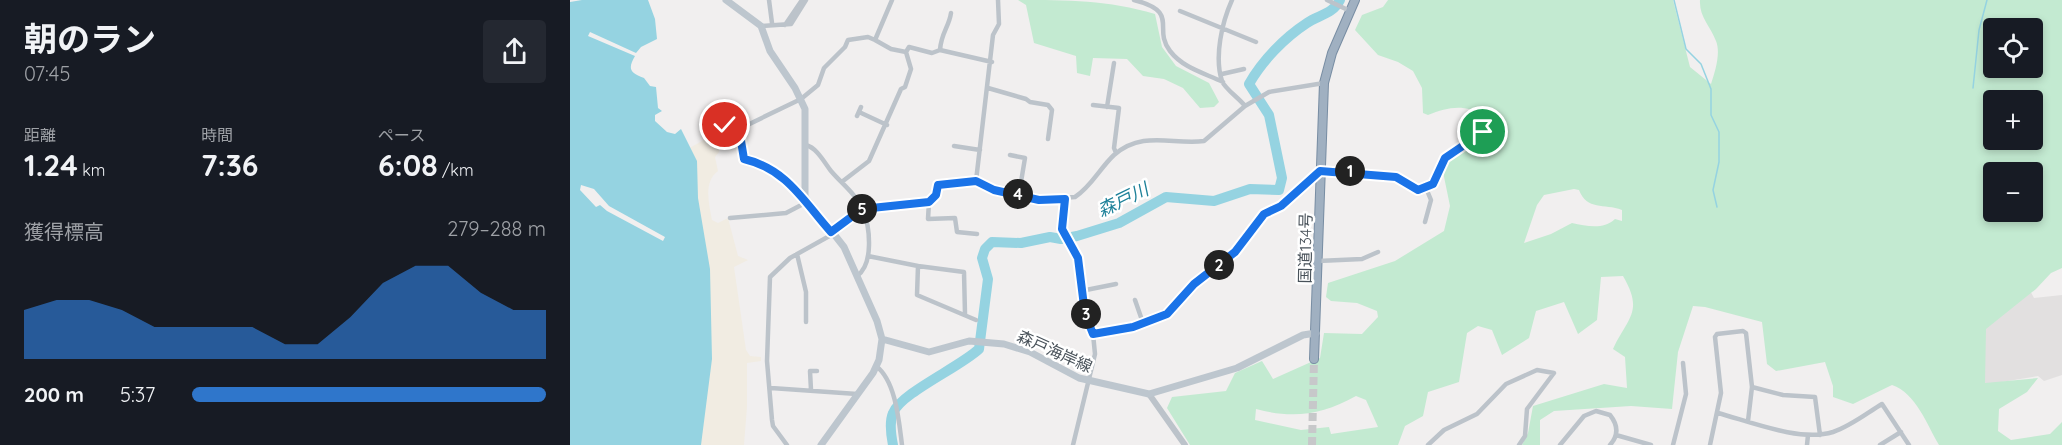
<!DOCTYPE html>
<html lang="ja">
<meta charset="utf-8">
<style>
:root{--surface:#171b24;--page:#242831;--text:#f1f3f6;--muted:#9ea1a6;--accent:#2f76cb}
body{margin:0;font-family:Quicksand,"Noto Sans JP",sans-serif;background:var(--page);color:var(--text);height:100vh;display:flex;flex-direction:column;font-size:22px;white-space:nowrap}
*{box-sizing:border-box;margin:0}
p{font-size:20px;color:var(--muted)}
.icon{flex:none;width:33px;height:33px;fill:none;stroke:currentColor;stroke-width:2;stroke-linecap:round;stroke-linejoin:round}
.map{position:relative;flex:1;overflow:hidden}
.panel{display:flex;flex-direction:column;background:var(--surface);width:570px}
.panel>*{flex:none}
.fabs{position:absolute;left:1413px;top:18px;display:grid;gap:12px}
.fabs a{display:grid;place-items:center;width:60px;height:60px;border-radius:6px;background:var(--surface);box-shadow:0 3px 9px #0003;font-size:30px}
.pin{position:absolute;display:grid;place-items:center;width:51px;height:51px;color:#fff;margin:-26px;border:3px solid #fff;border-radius:50%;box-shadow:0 2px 6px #0007}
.km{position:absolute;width:30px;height:30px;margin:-15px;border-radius:50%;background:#222;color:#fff;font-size:16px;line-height:30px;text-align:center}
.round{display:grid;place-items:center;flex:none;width:63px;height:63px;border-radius:6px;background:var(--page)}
.head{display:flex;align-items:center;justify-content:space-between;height:102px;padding:0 24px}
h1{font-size:33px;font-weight:700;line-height:45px}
.figures{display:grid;grid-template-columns:repeat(3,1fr);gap:9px;height:102px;padding:6px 24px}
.figures div{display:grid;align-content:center}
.figures b{font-size:30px;font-weight:700}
.figures small{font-size:16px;font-weight:400}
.figures p{font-size:16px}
.chart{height:168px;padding:12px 24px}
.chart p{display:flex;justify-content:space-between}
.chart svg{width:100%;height:108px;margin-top:6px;fill:var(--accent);opacity:.7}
ul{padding:0 24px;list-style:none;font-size:20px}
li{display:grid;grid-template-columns:96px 72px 1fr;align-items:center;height:45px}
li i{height:15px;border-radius:8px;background:var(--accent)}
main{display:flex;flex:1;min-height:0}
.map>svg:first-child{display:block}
</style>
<main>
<section class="panel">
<div class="head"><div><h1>朝のラン</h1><p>07:45</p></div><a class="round"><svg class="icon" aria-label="share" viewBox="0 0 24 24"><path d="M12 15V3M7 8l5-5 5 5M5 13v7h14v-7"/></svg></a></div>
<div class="figures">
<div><p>距離</p><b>1.24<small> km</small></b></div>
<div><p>時間</p><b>7:36</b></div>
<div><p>ペース</p><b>6:08<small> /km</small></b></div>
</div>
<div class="chart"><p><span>獲得標高</span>279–288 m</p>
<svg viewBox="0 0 160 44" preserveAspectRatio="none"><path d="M0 44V24L10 20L20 20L30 24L40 31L50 31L60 31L70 31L80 38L90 38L100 27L110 13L120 6L130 6L140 17L150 24L160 24V44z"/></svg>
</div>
<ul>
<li><b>200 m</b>5:37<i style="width:100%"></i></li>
</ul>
</section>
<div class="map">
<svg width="1492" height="445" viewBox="0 0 1492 445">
<rect width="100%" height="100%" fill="#f1efef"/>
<!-- education -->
<path fill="#e2e0e0" d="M1456,283L1464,298L1492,295V375L1474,381L1468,376L1407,386L1406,336Z"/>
<!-- green -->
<path fill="#c3ead1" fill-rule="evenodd" d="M448,0C498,0 538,0 585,14L592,47L606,66L639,83L649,102L644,107L630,108L613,88L594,79L573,76L557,59L523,58L520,76L507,73L506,56L464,43L456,5Z
M818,0H1103L1120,67L1141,84C1145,72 1151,53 1146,41C1140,25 1129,17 1130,0H1492V268L1481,273L1466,289L1416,329L1415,383L1468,378L1457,392L1429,409L1428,431L1441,440L1480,434L1492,422V445H1369C1357,425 1346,393 1322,385L1283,404L1263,397V386L1255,362L1206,371L1197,364L1192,322L1135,307L1123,306L1108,352L1102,409L1061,406L984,411L970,420V445H952L958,433L963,406L1034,384L1057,388L1055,357L1043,349C1058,317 1074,312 1053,276L1031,277L1027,320L1008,334L994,302L966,311L959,338L932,355L922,330L908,326L897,333L889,382L858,392L853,416L835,426L828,445H620L597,408L602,397L656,391L665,373L692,361L703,379L750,358L754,333L792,334L808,317L807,311L787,303L761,301L756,297L758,283L825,261L874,231L880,206L872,167L913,127L914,115C894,104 878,107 858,115L853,113L852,88L843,71L828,62L808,55L785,30L792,15L813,7ZM1424,28H1462V68H1424ZM1424,100H1462V140H1424ZM1424,172H1462V212H1424ZM1004,189L1009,190C1017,211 1034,203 1052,210V221L1045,219C1033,230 1017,226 1002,223L981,234L954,243L967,205L974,195ZM786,396L796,400L808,427L761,434L759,427L731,430L685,420L686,409C723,419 752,415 786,396Z"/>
<!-- sand -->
<path fill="#f1ece2" d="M141,122L147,130L143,146L149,148V152L145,157L148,171C133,182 139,204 142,220L148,223L158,218L168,256L178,260L164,267L176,350L180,356L191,357V361L177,363V407L174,445H120L116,150L139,137L134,127Z"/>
<!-- water -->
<path fill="#95d3e1" d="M12,0H78L85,19L87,39L71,47L66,53L20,32L18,36L65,56C58,68 59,73 74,78L80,86L86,87L88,108L92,111L85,115V121L97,132L105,134L111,129L127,161L128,198L140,269L142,359L131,445H0V2Z"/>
<!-- pier -->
<path fill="#f1efef" d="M11,185L24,189L39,206L95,237L93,241L37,211L30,205L26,207L10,190Z"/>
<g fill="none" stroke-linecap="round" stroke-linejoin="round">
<!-- stream -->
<path stroke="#95d3e1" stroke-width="1.5" d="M1104,0L1116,49L1131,64L1141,89V115L1149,132V162L1143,190L1147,207
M1403,88L1409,30L1417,0"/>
<!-- river -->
<path stroke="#95d3e1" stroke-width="10" d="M323,445C321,435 319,422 323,413C331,393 390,367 409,349L418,279L412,258L415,249L422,242L451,243L480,237L491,239L507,236L549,223L596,197L644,201L680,189L709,190L712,178L699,115L679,84C692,61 714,38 737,23C749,15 763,14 770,0"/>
<!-- trunk-tunnel -->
<path stroke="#c7c8ca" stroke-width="8" stroke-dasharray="8 4" stroke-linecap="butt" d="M742,445L744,359"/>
<defs>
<path id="trunk" d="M744,359L754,83L762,53L785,0"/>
</defs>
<!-- trunk casing -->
<use href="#trunk" stroke="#788da3" stroke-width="10"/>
<!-- minor -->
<path stroke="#bcc3ca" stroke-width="4.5" d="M199,0L202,23
M564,0C611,12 582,28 600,51C613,68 634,73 653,82
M662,0C652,22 644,57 652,81C655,89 669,98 675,106L699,92L754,83
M757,0L780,11
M610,11L686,42
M381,13C379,27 371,33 370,50L422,62
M215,25L232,0
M191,26L221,24L236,0
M305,40L321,49L336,52
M652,74L674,69
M418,88L456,99L460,102L478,105L482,110L478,139
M523,105L549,108L544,148L546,153
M537,107L544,63
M289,112L317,125
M287,116L291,107
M150,126L159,125L169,129L175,159C213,168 207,183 235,197
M169,129L231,99L248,85L254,68L275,47L278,40L298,37L305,40L322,0
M236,145C247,148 254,162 261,171C272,184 286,194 293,210C300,227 304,264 287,276
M384,146L410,150
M440,155L455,158L449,194
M273,181L299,161L331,89L335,87L341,69L336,52L339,47L362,53L370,50
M406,181L423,35L429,24L428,0
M495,199L492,229L508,258L511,291L523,334L525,354L503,445
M359,202L358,219L385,218L387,232L407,234
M160,218L216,213L237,202
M855,222L861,200L856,188
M261,232L292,209L359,202L366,195L368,185L400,181L469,200L505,197C521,187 530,168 544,155C573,130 602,145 634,141L675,106
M227,254L236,292V322
M298,256L348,266L347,295L406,320
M748,261L792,259L808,252
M348,266L394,272L395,314
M511,291L546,284
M565,300L573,323
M523,334L563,327L597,314L624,284L665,252L694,214L711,206L750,171L826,177L848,190C872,184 862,174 874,159C882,150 893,144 903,139L905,141C916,134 919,123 922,111
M306,366C326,381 329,422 332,445
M1182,387L1213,395L1245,397L1250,435
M201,388L287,394
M241,390L240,371H247
M1148,413C1181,422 1230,442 1263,432C1281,426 1297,413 1312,404L1339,445
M1046,435L1081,445
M217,445L203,426L202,420L197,361L200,277L220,258L263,234
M858,445L874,430L907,414L936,384L967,370L984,373L957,409L955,436L949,445
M990,445L1014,416L1026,411L1040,415C1048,425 1049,435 1040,445
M1103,445L1116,394L1113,363
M1140,445L1151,393L1145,337L1147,334L1173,331L1176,333L1182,387L1178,421
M1237,445L1238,435
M1310,445L1331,432"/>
<!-- tertiary -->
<path stroke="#bcc3ca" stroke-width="6" d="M579,394L615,445"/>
<!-- secondary -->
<path stroke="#bdc6ce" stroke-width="7" d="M156,0L191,26L200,51L225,88L235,109V197L274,247L307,321L312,339L309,360L303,373L251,445
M312,339L359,352L399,341L434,344L460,352L509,378L579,394L667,368L733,335L746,333"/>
<!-- trunk -->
<use href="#trunk" stroke="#a0b0c1" stroke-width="8"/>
</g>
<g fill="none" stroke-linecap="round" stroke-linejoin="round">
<defs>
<path id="route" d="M155,125L169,129L174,159C217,169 234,202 261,232L292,209L359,202L366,195L368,185L406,181L424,190L469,200L495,199L492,229L508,258L515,314L523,334L563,327L597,314L624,284L665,252L694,214L711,206L750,171L826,177L848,190L863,184L875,158L903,139L906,141L913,132"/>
</defs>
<!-- route casing -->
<use href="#route" stroke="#fff" stroke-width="12"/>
<!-- route -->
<use href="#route" stroke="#1a73e8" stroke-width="8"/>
</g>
<g text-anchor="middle" stroke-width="5" stroke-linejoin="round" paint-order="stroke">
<!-- street labels -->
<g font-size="16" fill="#49525a" stroke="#fff">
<text transform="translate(735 248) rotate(-89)" y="6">国道134号</text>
<text transform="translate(485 351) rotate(24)" y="6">森戸海岸線</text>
</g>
<!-- water labels -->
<g font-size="18" font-style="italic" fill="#1e8199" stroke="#fff">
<text transform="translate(553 200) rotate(-26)" y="6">森戸川</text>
</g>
</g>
</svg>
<div class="fabs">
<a><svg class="icon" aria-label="locate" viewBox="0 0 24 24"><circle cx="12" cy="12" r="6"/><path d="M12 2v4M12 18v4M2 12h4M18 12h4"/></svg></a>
<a>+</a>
<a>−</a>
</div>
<div class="pin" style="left:913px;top:132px;background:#1e9e55"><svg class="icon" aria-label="arrive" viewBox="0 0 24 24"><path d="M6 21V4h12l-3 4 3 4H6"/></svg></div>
<div class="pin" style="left:155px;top:125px;background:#d93025"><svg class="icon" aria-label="check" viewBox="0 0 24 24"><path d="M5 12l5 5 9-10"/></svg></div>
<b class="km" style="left:780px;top:171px">1</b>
<b class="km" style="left:649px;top:265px">2</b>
<b class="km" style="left:516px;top:314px">3</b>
<b class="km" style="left:448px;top:194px">4</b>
<b class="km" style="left:292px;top:209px">5</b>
</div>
</main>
